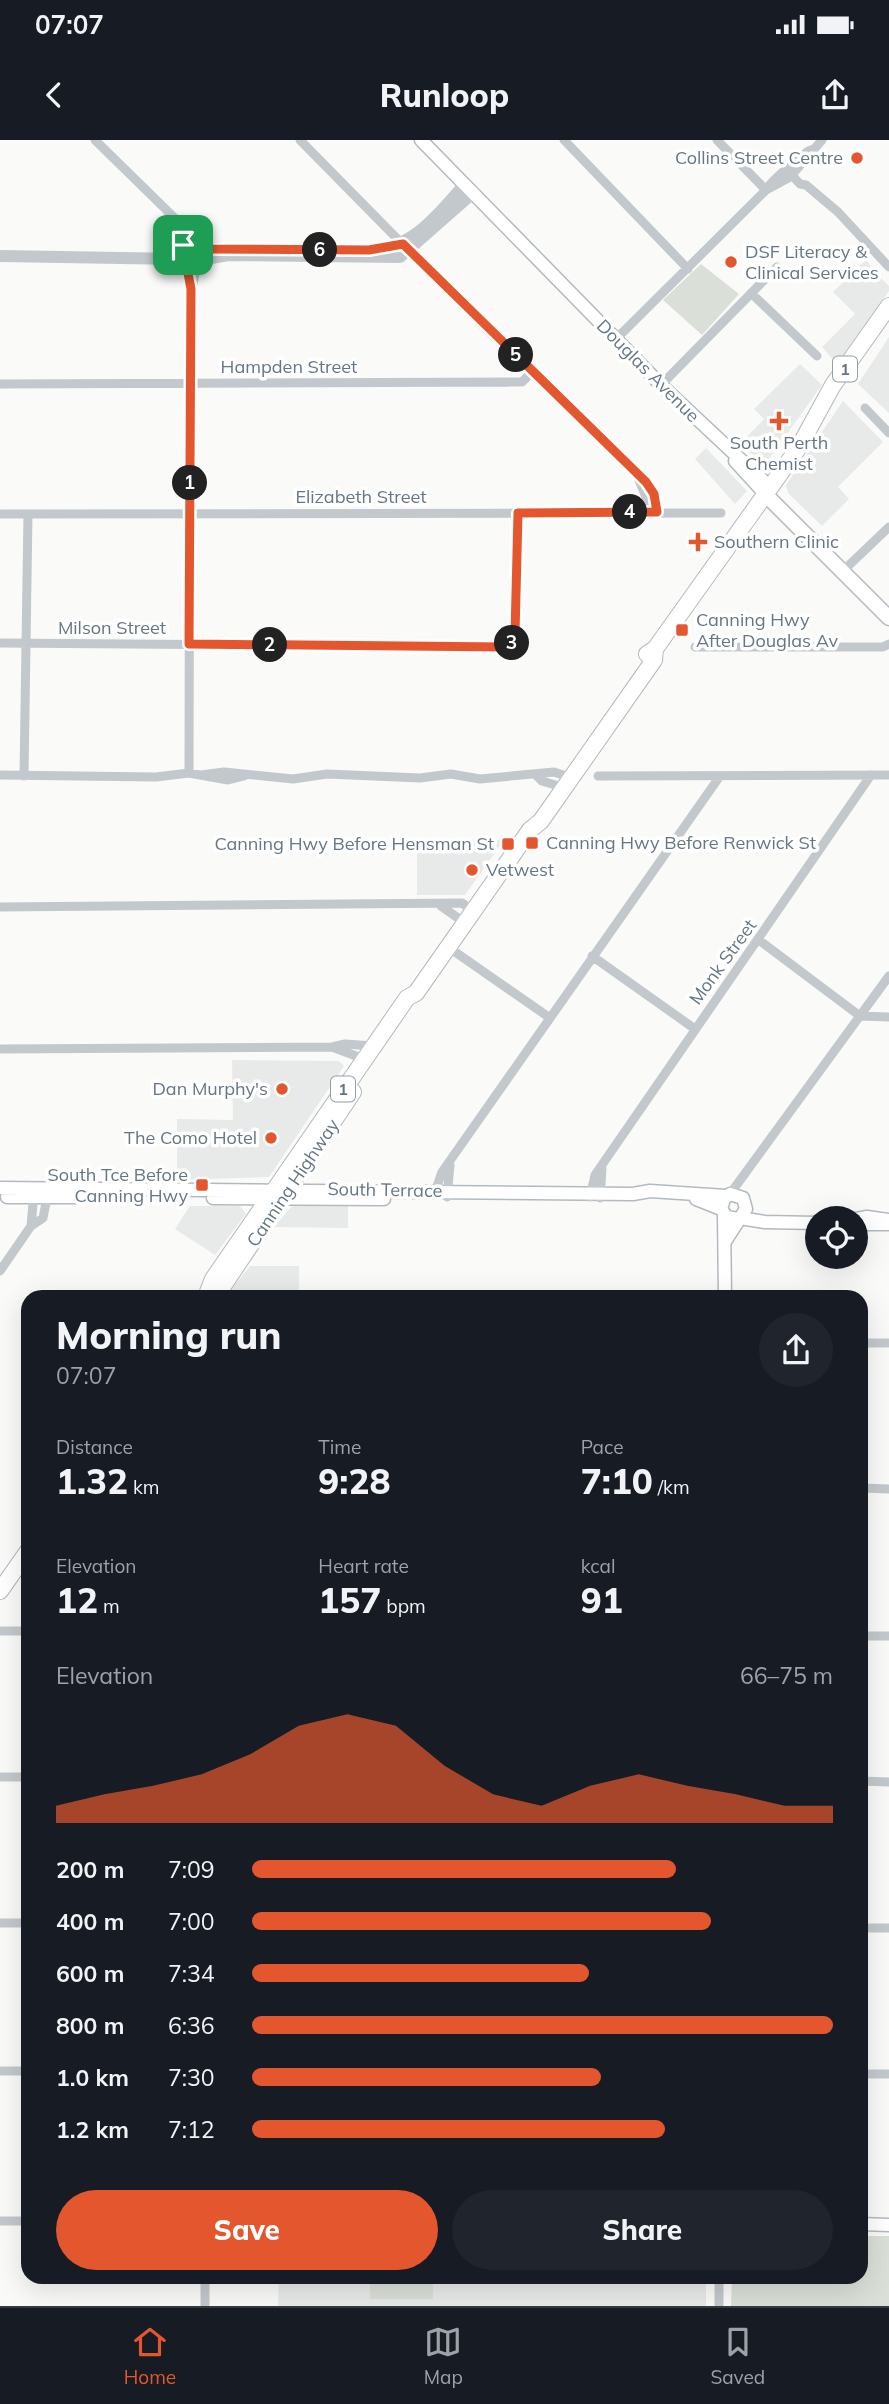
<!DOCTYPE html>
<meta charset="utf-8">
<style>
:root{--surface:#171b24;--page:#20242c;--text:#f1f3f6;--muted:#9ea1a6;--line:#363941;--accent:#e4572e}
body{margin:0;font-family:Mulish,sans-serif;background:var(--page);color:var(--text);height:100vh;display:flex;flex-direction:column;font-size:26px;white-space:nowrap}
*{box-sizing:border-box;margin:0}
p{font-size:23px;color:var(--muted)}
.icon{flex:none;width:38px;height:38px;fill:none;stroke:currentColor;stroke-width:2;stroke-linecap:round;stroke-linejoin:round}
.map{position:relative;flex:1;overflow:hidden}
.panel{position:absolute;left:21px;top:1150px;width:847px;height:994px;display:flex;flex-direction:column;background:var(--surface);border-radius:21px;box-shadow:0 7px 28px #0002}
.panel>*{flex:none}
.controls{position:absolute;left:805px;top:1066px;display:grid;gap:14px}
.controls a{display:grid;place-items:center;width:63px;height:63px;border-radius:50%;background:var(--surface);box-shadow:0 7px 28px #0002;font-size:35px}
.pin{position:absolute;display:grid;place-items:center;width:60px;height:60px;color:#fff;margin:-30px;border-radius:14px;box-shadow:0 4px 10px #0006}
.km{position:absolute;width:35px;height:35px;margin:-18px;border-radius:50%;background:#222;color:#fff;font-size:19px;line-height:35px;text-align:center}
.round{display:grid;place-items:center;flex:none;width:74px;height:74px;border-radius:37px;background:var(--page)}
.headline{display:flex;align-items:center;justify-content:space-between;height:119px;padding:0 35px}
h1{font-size:38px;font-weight:800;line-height:52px}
.stats{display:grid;grid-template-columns:repeat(3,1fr);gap:10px;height:119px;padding:7px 35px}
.stats div{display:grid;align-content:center}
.stats b{font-size:35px;font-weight:800}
.stats small{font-size:19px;font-weight:400}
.stats p{font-size:19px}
.chart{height:196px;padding:14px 35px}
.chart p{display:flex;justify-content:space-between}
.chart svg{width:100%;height:126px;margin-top:7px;fill:var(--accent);opacity:.7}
.button{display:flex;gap:14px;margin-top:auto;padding:14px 35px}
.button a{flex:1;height:80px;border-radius:42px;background:var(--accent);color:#fff;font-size:28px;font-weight:800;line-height:80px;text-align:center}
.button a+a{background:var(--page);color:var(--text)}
ul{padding:0 35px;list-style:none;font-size:23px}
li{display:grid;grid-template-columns:112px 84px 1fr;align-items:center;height:52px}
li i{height:18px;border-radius:9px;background:var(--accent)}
.status{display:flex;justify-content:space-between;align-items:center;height:49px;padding:0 35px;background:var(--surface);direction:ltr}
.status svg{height:19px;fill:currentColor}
header{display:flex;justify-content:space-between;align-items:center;height:91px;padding:0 35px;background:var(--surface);font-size:32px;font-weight:800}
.menu{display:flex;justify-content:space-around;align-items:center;height:98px;border-top:2px solid var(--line);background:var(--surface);font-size:19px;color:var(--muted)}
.menu a{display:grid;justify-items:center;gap:4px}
.menu .on{color:var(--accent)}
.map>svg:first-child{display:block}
</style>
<div class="status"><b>07:07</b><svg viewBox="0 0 49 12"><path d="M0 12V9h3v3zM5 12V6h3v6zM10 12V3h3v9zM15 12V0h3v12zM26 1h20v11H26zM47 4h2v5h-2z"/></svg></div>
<header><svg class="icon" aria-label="back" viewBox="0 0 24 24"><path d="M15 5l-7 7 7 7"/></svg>Runloop<svg class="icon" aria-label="share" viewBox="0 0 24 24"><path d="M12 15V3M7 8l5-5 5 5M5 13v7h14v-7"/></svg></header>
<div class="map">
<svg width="889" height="2166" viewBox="0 0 889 2166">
<rect width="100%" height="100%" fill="#fafaf8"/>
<!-- built -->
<path fill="#e8e9e9" d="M867,119L871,128L889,146V151L837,224L822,207L855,174L833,152Z
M889,197V273L858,244Z
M800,224L822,245L764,326L740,304L764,279L754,269Z
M843,261L883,302L838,347L849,359L822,386L788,353L786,345Z
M706,308L747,351L735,364L695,319Z
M417,700H504L465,755H417Z
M232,920L339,921L344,926L269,1037L177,1040V979L233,980Z
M190,1066H240L246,1074L215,1115L175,1089Z
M292,1066H348V1088L274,1087Z
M250,1126H299V1157H225Z
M279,2137H706V2166H278Z"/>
<!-- green -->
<path fill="#dadfd7" d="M701,124L739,154L702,195L663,160Z
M861,2096H889V2166H731L732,2137H861Z
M370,2137H433V2159H370Z"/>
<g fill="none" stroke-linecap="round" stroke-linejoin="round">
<defs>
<path id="secondary" d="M421,0L661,245L771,348
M735,321L766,355
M0,1048L633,1054L650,1051L726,1056
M7,1057H80
M213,1058L384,1059
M696,1059L721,1069
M724,1075L725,1157
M740,1078L765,1082L817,1083
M856,1079L867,1077L889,1080
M856,1084H889
M726,1100L746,1069L743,1058L730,1054L724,1059L721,1069L727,1077L738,1079
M861,2084L889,2085"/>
<path id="primary" d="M766,355L889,478"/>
<path id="trunk" d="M647,514L655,509L799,307L833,245L889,166
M206,1157L213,1139L407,858L416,853L530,690L541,681L654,520L655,509
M206,1157L223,1146L353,952
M0,1451L28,1411"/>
</defs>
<!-- secondary casing -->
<use href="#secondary" stroke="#b3babf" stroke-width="15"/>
<!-- primary casing -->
<use href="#primary" stroke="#b5babe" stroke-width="17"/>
<!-- trunk casing -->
<use href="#trunk" stroke="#b4b9bd" stroke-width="18"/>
<!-- minor -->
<path stroke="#c3c8cc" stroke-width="9" d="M95,0L192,95L195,103
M300,0L488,191L646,342L654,354L657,372
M564,0L688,129
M717,0L766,50
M788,31L800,44L806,45L838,72L889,127
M766,50L790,37L822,0
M179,87L184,95L183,105
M186,123L189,141
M751,153L817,216
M615,200L766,50C768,44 805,11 811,10
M0,244L522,242L533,231
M661,245L777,127
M865,268L889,293
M638,338L646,357V372
M0,374L721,373
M844,430L889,387
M0,503L504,507L512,503L515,494L518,373
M695,507H883L889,504
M189,633L190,161L197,123
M0,635L156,637L189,633L228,640L244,636
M201,635L224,632L293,639L327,634L420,638L451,634L480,639L554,632L572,638
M536,635L542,641L565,648
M24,636L28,374
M598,636L889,635
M441,766L465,783
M0,767L462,763L473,771
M759,800L860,876L889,877
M448,807L550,878
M592,816L695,889
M332,907L364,919
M0,909L332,907L345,904L373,906
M730,1054L889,836
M434,1055L442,1032L720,636
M447,1057L450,1025
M590,1057L595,1035L871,635
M600,1058L602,1029
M31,1086L34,1053
M0,1131L31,1086L43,1078L48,1052
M861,1203H889
M861,1348L889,1349
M0,1491H28
M861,1496H889
M0,1637H28
M861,1641L889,1642
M0,1783H28
M861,1788H889
M0,1931H28
M861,1934H889
M0,2081H28
M205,2166V2137
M719,2166V2137"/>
<!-- tertiary -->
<path stroke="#c3c8cc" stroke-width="12" d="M180 113a11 11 0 1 1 22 0a11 11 0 1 1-22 0Z
M200,107L224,109
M365,110C412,110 436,77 465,44
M0,116L181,119
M199,120L229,115L400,117L474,52"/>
<!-- secondary -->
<use href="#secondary" stroke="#fff" stroke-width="12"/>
<!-- primary -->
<use href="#primary" stroke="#fff" stroke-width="14"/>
<!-- trunk -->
<use href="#trunk" stroke="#fff" stroke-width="16"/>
</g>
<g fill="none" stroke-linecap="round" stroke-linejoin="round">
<defs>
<path id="route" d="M192,102L211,109L369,110L403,104L646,342L654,354L657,372L518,373L515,494L512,503L504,507L189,504L191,149L186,123L180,113L183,105Z"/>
</defs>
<!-- route casing -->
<use href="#route" stroke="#fff" stroke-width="14"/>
<!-- route -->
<use href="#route" stroke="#e4572e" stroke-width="9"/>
</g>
<!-- markers -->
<g fill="#e4572e" stroke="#fff" stroke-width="2.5">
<circle cx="857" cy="18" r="7"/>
<circle cx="731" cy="122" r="7"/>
<path d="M775.5 270.5h7v7h7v7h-7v7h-7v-7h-7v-7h7z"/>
<path d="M694.5 391.5h7v7h7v7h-7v7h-7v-7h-7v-7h7z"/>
<rect x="675" y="483" width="14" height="14" rx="3.5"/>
<rect x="525" y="696" width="14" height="14" rx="3.5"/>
<rect x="501" y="697" width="14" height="14" rx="3.5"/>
<circle cx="472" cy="730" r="7"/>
<circle cx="282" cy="949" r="7"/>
<circle cx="271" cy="998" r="7"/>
<rect x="195" y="1038" width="14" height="14" rx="3.5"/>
</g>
<g text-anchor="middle" stroke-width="7" stroke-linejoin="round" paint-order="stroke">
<!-- shield labels -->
<g fill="#fff" stroke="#939fa8" stroke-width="2">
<rect x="833" y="216.5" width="24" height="25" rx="5"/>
<rect x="331" y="936.5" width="24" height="25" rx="5"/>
</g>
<g font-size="16" font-weight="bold" fill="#657683">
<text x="845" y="235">1</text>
<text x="343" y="955">1</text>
</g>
<!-- poi labels -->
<g font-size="18" fill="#657683" stroke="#fff" text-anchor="end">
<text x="843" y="24">Collins Street Centre</text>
<text x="745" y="118" text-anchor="start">DSF Literacy &amp;<tspan x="745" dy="21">Clinical Services</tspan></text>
<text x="779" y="309" text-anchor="middle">South Perth<tspan x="779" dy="21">Chemist</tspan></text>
<text x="714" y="408" text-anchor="start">Southern Clinic</text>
<text x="696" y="486" text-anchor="start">Canning Hwy<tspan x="696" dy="21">After Douglas Av</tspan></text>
<text x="546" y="709" text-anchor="start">Canning Hwy Before Renwick St</text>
<text x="494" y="710">Canning Hwy Before Hensman St</text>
<text x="486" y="736" text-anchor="start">Vetwest</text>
<text x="268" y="955">Dan Murphy's</text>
<text x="257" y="1004">The Como Hotel</text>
<text x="188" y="1041">South Tce Before<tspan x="188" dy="21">Canning Hwy</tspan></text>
</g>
<!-- street labels -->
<g font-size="18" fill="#657683" stroke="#fff">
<text x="289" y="233">Hampden Street</text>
<text transform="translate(648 231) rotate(45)" y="6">Douglas Avenue</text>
<text x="361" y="363">Elizabeth Street</text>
<text x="112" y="494">Milson Street</text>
<text transform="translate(723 822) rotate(-54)" y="6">Monk Street</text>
<text transform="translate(293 1043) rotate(-56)" y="6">Canning Highway</text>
<text transform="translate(385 1050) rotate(1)" y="6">South Terrace</text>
</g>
</g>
</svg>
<div class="controls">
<a><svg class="icon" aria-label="locate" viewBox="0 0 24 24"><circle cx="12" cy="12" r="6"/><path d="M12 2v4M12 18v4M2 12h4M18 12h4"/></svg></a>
</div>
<div class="pin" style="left:183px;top:105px;background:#1e9e55"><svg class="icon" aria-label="arrive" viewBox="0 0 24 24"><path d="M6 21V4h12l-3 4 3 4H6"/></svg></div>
<b class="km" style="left:190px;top:343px">1</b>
<b class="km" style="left:270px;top:505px">2</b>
<b class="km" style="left:512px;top:503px">3</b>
<b class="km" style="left:630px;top:372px">4</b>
<b class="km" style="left:516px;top:215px">5</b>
<b class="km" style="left:320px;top:110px">6</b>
<section class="panel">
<div class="headline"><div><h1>Morning run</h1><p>07:07</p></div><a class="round"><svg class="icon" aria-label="share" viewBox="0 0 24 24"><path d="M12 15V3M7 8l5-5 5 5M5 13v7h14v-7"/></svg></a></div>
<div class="stats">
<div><p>Distance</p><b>1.32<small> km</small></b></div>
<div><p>Time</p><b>9:28</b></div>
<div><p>Pace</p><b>7:10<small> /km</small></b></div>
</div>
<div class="stats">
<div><p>Elevation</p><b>12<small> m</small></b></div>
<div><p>Heart rate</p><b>157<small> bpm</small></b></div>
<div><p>kcal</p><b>91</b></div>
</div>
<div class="chart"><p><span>Elevation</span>66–75 m</p>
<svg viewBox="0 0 160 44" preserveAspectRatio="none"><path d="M0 44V38L10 34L20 31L30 27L40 20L50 10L60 6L70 10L80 24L90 34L100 38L110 31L120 27L130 31L140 34L150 38L160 38V44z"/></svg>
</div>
<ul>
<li><b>200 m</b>7:09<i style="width:73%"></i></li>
<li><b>400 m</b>7:00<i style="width:79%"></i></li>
<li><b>600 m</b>7:34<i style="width:58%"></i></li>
<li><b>800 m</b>6:36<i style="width:100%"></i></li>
<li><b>1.0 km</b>7:30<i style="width:60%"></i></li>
<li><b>1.2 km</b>7:12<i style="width:71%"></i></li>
</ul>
<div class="button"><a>Save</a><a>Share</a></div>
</section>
</div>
<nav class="menu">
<a class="on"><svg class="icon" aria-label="home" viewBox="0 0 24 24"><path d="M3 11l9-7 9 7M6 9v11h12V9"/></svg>Home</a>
<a><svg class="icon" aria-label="map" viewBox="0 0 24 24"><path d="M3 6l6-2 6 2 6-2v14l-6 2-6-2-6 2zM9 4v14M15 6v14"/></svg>Map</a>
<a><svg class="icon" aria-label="saved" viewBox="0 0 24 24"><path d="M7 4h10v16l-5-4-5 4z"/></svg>Saved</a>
</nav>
